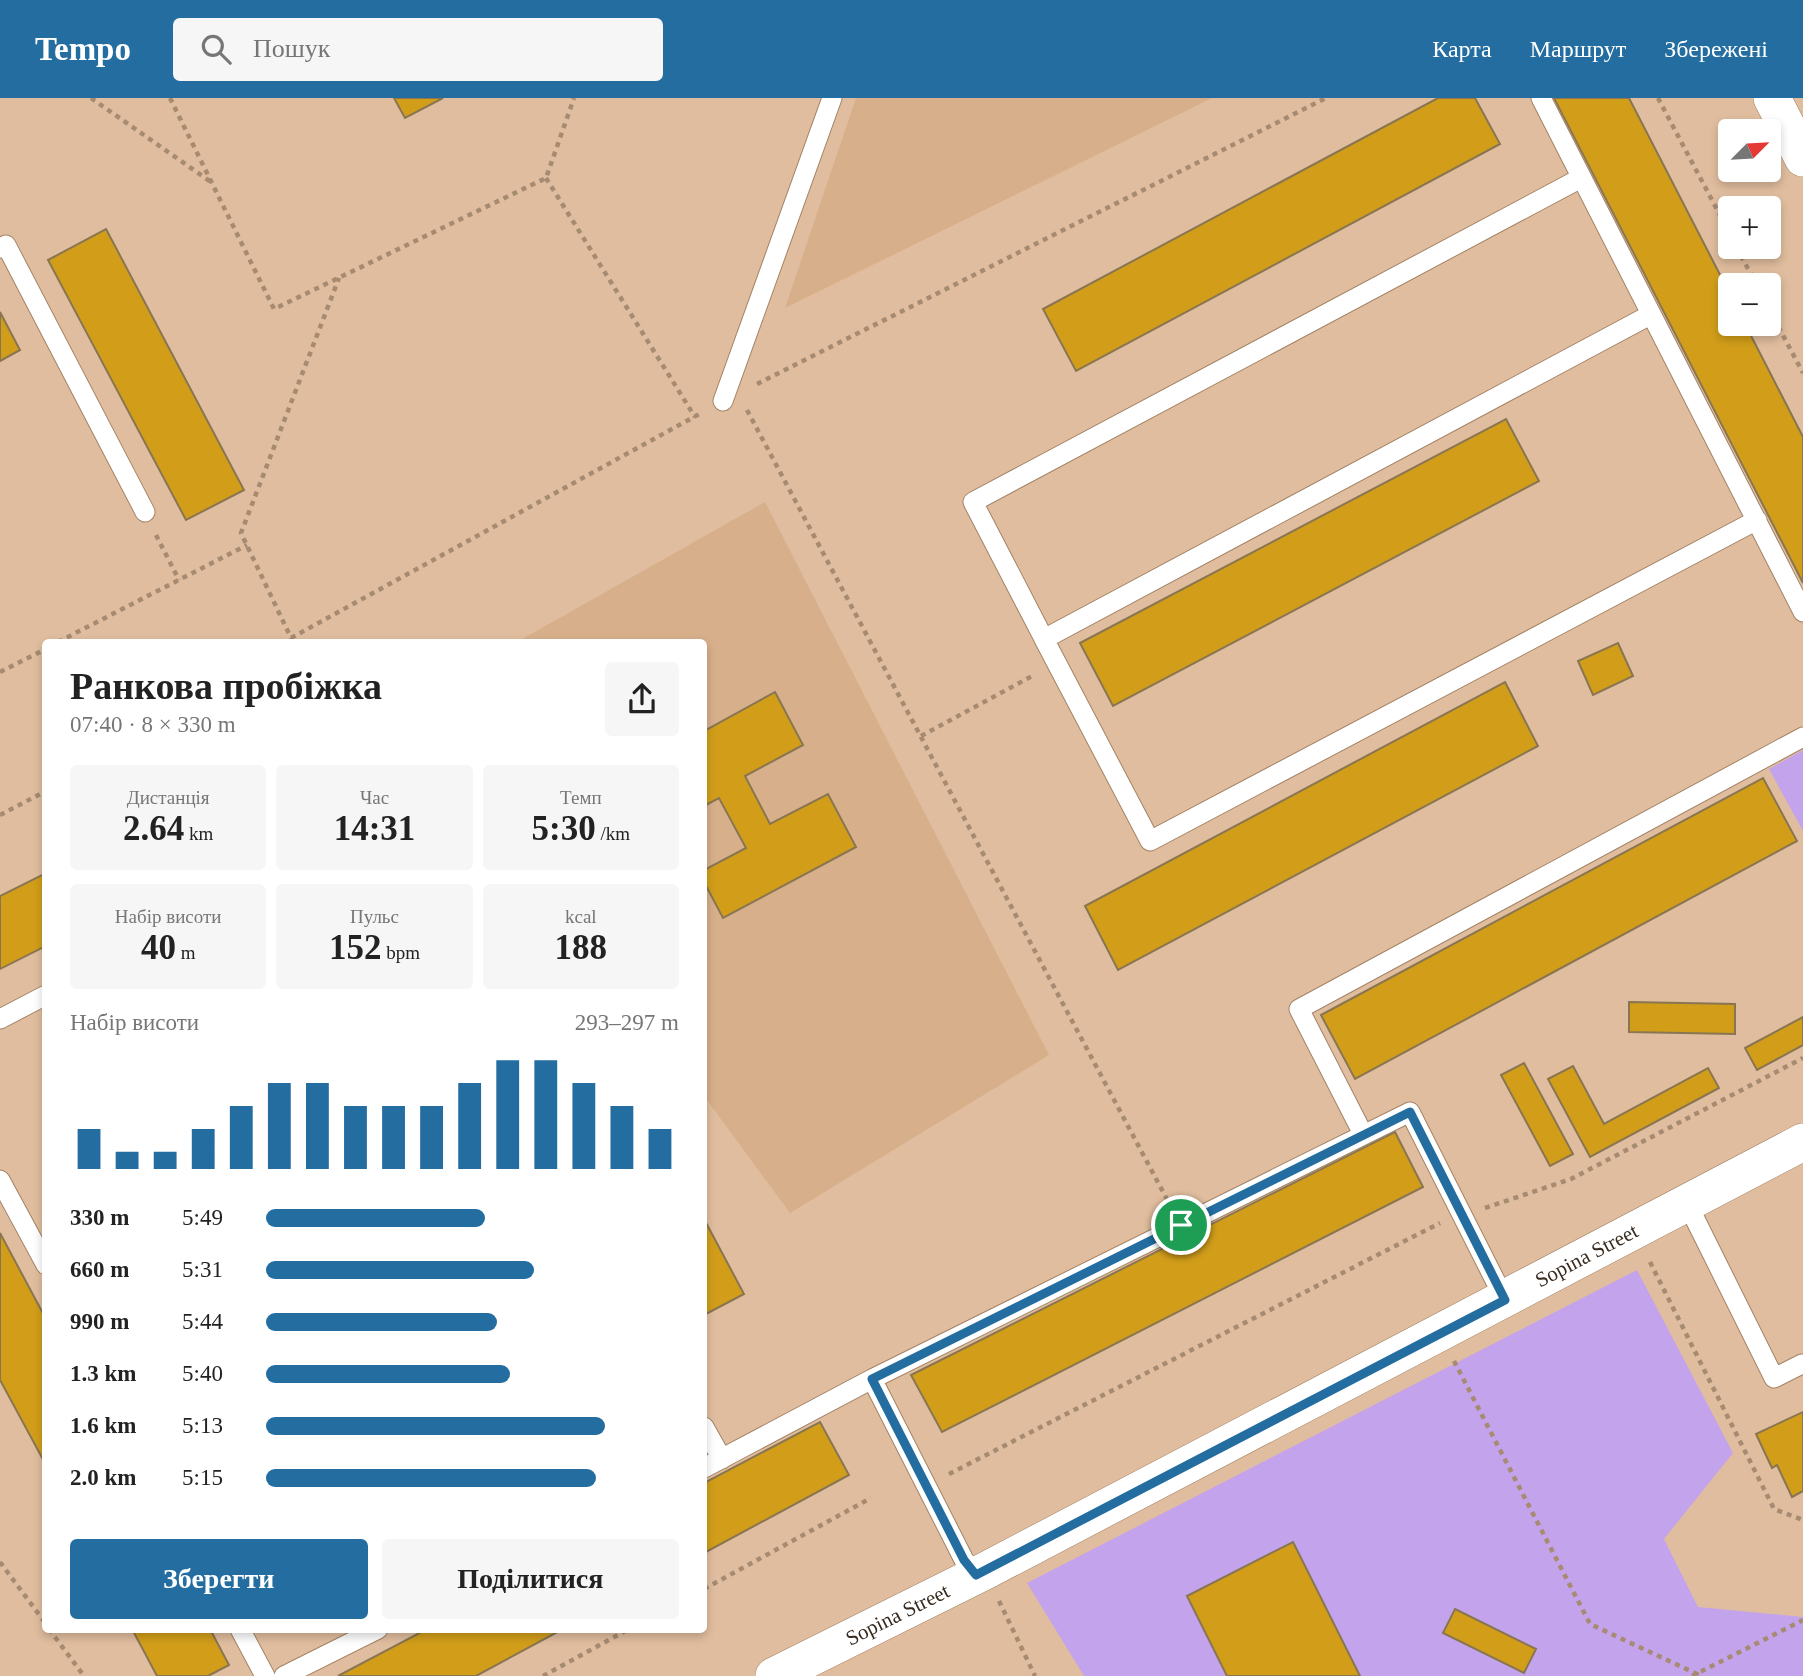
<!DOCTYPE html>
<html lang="uk">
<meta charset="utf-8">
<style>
:root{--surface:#fff;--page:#f6f6f6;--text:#222;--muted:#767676;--accent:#246da1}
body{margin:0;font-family:Georgia,serif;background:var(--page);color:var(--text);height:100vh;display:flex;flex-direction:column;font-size:26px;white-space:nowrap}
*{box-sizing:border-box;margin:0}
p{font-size:23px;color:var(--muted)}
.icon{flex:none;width:38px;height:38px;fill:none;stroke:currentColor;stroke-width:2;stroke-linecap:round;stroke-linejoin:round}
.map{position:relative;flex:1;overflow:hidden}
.sheet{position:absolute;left:42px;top:541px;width:665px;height:994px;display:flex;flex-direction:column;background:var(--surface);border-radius:7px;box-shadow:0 4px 10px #0003}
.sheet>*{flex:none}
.needle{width:46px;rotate:66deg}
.fabs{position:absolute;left:1718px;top:21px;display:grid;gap:14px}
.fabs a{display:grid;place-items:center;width:63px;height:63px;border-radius:7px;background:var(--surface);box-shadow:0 4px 10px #0003;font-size:35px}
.pin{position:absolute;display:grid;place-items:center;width:60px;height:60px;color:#fff;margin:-30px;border:4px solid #fff;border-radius:50%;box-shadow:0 2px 7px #0007}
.round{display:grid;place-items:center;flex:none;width:74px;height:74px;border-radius:7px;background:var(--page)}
.summary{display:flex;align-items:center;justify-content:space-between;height:119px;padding:0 28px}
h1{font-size:38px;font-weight:700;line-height:52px}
.metrics{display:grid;grid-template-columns:repeat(3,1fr);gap:10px;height:119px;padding:7px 28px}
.metrics div{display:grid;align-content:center;border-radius:7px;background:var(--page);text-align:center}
.metrics b{font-size:35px;font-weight:700}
.metrics small{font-size:19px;font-weight:400}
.metrics p{font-size:19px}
.chart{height:196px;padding:14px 28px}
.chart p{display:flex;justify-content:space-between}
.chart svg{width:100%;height:126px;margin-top:7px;stroke:var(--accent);stroke-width:6}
.primary-button{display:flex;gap:14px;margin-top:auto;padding:14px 28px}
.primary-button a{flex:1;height:80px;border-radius:7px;background:var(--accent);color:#fff;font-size:28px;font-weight:700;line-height:80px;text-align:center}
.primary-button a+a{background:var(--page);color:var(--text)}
ul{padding:0 28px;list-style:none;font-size:23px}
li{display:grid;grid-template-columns:112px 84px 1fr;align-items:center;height:52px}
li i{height:18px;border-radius:9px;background:var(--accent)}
header{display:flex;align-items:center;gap:42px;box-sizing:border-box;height:98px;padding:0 35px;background:var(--accent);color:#fff}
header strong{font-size:33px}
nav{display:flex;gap:38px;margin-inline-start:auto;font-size:24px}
.search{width:490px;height:63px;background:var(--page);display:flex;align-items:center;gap:18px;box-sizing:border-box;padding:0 24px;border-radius:7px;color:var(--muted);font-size:26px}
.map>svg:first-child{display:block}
</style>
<header>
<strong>Tempo</strong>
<div class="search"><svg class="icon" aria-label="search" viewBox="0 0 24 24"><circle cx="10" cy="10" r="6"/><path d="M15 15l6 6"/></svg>Пошук</div>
<nav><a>Карта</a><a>Маршрут</a><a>Збережені</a></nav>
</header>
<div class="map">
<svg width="1803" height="1578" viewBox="0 0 1803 1578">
<rect width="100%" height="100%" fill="#e0bd9e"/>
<!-- built -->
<path fill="#d7af8b" d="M856,0H1212L785,210Z
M765,404L1049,957L790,1115L704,998V544H517Z"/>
<!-- green -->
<path fill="#c3a3ec" d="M1803,652V733L1769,671Z
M1637,1172L1733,1355L1664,1441L1698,1509L1803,1519V1578H1084L1027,1485Z"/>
<!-- building -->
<path fill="#d29e1a" stroke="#897651" stroke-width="2" d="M394,0H443L405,20Z
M1438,0H1475L1500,46L1076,273L1043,211Z
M1554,0H1629L1731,198V226H1745L1803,339V485Z
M106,131L244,392L186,422L48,162Z
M0,214L20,252L0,263Z
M1506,321L1539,383L1113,608L1080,545Z
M1618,545L1633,578L1593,597L1578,563Z
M1505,584L1538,648L1118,872L1085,808Z
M775,594L803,647L745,678L770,726L828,696L856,749L723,820L704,784V772L746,750L719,700L704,708V633Z
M1763,680L1797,743L1355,981L1321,917Z
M46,775V848L0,871V798Z
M1629,904L1735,906V936L1629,934Z
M1803,919V947L1757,972L1745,950Z
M1524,965L1573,1056L1550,1068L1501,977Z
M1573,968L1604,1026L1708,970L1719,990L1590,1059L1548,981Z
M1395,1034L1423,1089L942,1334L911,1277Z
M704,1121L744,1196L704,1217Z
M0,1135L46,1221V1367L0,1282Z
M1803,1314V1393L1792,1399L1777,1367L1772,1370L1756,1336Z
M820,1324L849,1377L704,1455V1385Z
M1293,1444L1360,1578H1227L1187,1498Z
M1455,1511L1536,1551L1524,1575L1443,1535Z
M132,1531H210L229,1567L208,1578H157Z
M427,1531H563L476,1578H338Z"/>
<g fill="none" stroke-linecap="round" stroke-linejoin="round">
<defs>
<path id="lane" d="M1541,0L1803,514
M1581,80L973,404L1044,541L1650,217
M0,150L6,147L145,414
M723,303L832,0
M1044,541L1150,743L1757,422
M0,921L46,897
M1363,1036L1299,911L1803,639
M0,1082L46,1167
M1688,1107L1774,1280L1802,1266
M872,1281L964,1462L976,1477
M704,1329L722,1361
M704,1370L872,1281L1410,1014L1505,1202
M240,1531L265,1578
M284,1578L378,1531"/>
<g id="street">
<path d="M1772,0L1803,60"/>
<path id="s1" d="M774,1578L985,1473L1803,1044"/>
</g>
</defs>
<!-- lane casing -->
<use href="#lane" stroke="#a38366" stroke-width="21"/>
<!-- street casing -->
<use href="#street" stroke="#a38366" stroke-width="38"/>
<!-- path -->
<path stroke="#a68b72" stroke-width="4.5" stroke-dasharray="5 5" stroke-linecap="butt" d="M91,0L211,84
M170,0L274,211L546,80L574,0
M1658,0L1731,138
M546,80L695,319
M1736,149L1757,187
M1769,211L1803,275
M757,286L1326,0
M747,312L1170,1107
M156,437L179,482
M291,540L703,314
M58,544L247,447
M293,544L241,435L339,180
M0,574L46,551
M921,638L1034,577
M0,717L46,693
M1485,1110L1571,1081L1803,960
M1650,1164L1774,1411L1803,1422
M1454,1263L1590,1526L1697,1576L1696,1578
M949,1376L1440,1125
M0,1464L46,1526
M704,1491L871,1400
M999,1503L1035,1578
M49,1531L84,1578
M543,1578L629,1531
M1692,1578L1803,1522"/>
<!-- lane -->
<use href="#lane" stroke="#fff" stroke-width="19"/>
<!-- street -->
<use href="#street" stroke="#fff" stroke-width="37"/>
</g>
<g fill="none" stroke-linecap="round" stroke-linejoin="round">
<defs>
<path id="route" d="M1410,1014L1505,1202L976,1477L964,1462L872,1281Z"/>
</defs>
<!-- route casing -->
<use href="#route" stroke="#fff" stroke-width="14"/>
<!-- route -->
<use href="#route" stroke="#246da1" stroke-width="9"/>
</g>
<g text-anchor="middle" stroke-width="5" stroke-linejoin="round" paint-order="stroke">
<!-- street labels -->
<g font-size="21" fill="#372a1e" stroke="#f3e2d2">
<text dy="7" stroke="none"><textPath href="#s1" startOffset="915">Sopina Street</textPath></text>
<text dy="7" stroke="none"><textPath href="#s1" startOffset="138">Sopina Street</textPath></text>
</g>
</g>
</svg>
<div class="fabs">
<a><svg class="needle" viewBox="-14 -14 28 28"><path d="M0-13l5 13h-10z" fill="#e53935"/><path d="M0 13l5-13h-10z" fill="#767676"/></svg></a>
<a>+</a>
<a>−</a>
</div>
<div class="pin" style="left:1181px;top:1127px;background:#1e9e55"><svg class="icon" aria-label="arrive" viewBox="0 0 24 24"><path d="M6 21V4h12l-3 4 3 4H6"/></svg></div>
<section class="sheet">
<div class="summary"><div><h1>Ранкова пробіжка</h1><p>07:40 · 8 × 330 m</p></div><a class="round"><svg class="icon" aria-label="share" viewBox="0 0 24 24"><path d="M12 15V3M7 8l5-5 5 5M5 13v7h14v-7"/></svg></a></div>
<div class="metrics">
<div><p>Дистанція</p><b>2.64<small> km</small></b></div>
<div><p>Час</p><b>14:31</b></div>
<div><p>Темп</p><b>5:30<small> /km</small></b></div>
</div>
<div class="metrics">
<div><p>Набір висоти</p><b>40<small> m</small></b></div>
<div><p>Пульс</p><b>152<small> bpm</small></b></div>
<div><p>kcal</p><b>188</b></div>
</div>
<div class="chart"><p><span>Набір висоти</span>293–297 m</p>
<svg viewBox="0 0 160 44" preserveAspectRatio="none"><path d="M5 44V30M15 44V38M25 44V38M35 44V30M45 44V22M55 44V14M65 44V14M75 44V22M85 44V22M95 44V22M105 44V14M115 44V6M125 44V6M135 44V14M145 44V22M155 44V30"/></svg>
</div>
<ul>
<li><b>330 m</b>5:49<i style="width:53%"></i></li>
<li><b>660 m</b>5:31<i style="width:65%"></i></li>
<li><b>990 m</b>5:44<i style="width:56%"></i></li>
<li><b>1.3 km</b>5:40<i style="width:59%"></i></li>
<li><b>1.6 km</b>5:13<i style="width:82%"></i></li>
<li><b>2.0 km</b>5:15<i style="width:80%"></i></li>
</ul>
<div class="primary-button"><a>Зберегти</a><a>Поділитися</a></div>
</section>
</div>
